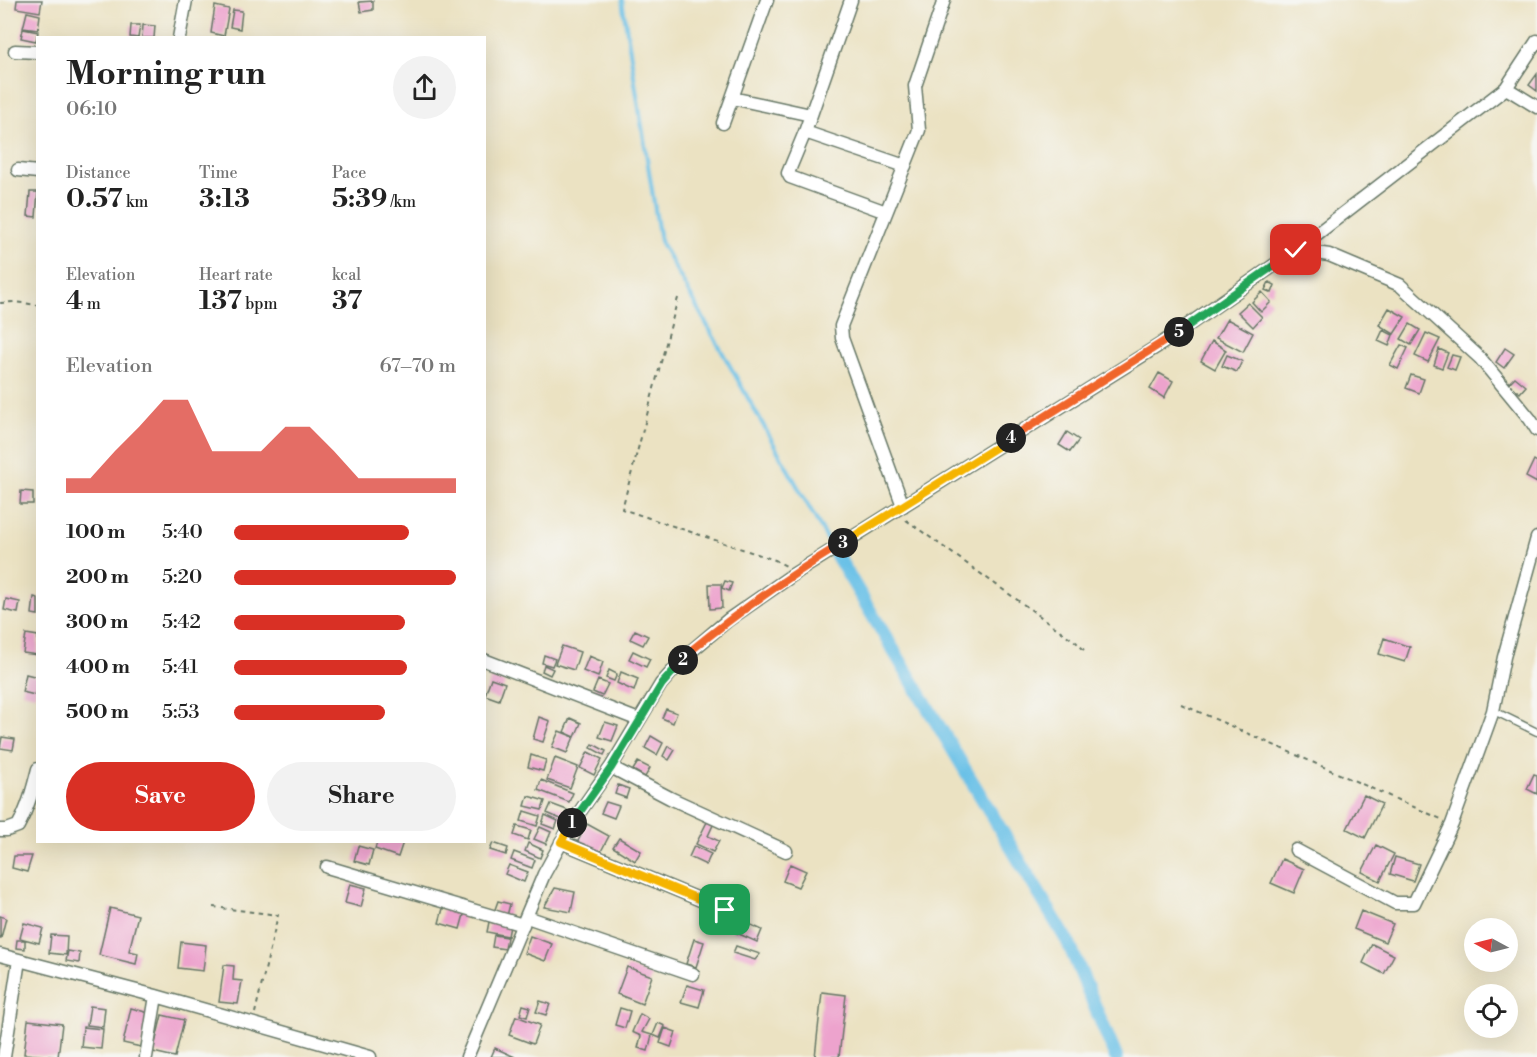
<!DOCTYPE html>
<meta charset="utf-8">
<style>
:root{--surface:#fff;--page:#f2f2f2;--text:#222;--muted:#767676;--accent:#d93025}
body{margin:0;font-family:"Libre Bodoni",serif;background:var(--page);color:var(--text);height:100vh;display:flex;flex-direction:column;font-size:22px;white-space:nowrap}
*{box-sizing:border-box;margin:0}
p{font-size:20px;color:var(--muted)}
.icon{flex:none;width:33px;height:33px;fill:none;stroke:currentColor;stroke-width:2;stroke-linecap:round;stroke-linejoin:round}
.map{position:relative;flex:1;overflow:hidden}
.side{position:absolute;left:36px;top:36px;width:450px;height:807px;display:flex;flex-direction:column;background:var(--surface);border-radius:0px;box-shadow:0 6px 24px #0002}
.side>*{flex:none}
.needle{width:39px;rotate:277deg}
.buttons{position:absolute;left:1464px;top:918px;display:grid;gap:12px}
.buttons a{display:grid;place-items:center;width:54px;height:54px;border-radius:50%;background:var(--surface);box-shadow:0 6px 24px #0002;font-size:30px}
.pin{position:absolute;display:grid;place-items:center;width:51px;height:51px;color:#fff;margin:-26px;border-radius:12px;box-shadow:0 3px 9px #0006}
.km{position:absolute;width:30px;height:30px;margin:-15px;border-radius:50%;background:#222;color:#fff;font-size:16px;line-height:30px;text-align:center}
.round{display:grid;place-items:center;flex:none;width:63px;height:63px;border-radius:32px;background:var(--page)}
.head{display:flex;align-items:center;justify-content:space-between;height:102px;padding:0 30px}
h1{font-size:33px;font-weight:700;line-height:45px}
.figures{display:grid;grid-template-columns:repeat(3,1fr);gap:9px;height:102px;padding:6px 30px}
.figures div{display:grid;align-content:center}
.figures b{font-size:26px;font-weight:700}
.figures small{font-size:16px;font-weight:400}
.figures p{font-size:16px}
.chart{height:168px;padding:12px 30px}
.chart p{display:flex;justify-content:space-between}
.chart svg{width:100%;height:108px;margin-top:6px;fill:var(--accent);opacity:.7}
.cta{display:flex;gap:12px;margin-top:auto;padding:12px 30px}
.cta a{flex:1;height:69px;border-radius:36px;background:var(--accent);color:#fff;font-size:24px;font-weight:700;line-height:69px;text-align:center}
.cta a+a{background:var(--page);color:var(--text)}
ul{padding:0 30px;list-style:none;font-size:20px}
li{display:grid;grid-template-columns:96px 72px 1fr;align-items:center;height:45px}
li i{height:15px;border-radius:8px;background:var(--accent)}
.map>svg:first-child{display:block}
</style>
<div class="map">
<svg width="1537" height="1057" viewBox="0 0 1537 1057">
<rect width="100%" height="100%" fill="#f6f6f2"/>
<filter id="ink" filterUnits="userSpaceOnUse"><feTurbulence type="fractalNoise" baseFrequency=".0167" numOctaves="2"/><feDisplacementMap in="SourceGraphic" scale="12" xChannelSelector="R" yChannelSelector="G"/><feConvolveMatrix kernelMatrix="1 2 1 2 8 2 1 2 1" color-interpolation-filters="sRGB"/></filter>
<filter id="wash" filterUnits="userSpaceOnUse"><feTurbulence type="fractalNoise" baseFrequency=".008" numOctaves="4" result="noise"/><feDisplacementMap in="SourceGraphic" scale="24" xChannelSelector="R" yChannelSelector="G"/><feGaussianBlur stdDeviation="1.35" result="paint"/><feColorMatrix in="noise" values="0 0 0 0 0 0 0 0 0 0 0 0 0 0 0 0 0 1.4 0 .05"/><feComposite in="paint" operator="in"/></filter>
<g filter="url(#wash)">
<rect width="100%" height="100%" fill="#ebe2c2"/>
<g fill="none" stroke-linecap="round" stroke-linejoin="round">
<!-- stream -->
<path stroke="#6ac1e7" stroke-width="4" d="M622,0L660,241L832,548"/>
<!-- canal -->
<path stroke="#6ac1e7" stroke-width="14" d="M833,549L1068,942L1116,1057"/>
</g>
<g id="blocks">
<!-- building -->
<path fill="#eda3cd" d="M17,0H42L40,12L16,8Z
M373,1V10L361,12L359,2Z
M215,6L229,9L224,36L211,33Z
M233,10L242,11L240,29L230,27Z
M27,12L40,15L38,30L23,28Z
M131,25H140L138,38L130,37Z
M143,25L155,26L154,38H142Z
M23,29L38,32L36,41L21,38Z
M1537,74V91L1529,85Z
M30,192H38L36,217L28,216Z
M1269,282L1275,285L1272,293L1265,290Z
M1262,292L1271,302L1261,312L1252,302Z
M1248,303L1262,317L1253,327L1238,312Z
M1389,308L1405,317L1394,334L1379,325Z
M1227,319L1253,333L1243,352L1216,338Z
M1410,324L1420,330L1411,345L1401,339Z
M1383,330L1393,335L1389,346L1378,341Z
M1426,333L1440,339L1428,362L1415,356Z
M1212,341L1226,350L1215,369L1201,361Z
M1401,345L1408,348L1398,369L1390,365Z
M1505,348L1514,354L1504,368L1496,362Z
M1439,349L1448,353L1442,368L1434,365Z
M1227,355L1242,361L1237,372L1222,366Z
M1452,355L1460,357L1455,370L1447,367Z
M1159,373L1173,381L1164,398L1150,389Z
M1411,375L1424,379L1419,393L1406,388Z
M1515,377L1526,386L1520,393L1508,384Z
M1067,432L1079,440L1070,452L1059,445Z
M1534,460L1537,462V483L1526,477Z
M21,491L33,492V504H20Z
M725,581L732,583L729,591L722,588Z
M709,584H721L722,608L710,609Z
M34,597L38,598V615L32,614Z
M6,599L20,602L18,613L4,610Z
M635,630L648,636L643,645L630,639Z
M26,634L38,636V655L23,653Z
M1384,638L1410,647L1405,662L1379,654Z
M562,646L580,652L574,670L555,664Z
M633,651L650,659L646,667L629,659Z
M544,655L555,659L552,666L542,663Z
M589,656L603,662L598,677L583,671Z
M544,665L553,669L550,675L542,671Z
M609,670L617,674L614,681L606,678Z
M621,672L638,679L634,691L617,683Z
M26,674L38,677L35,695L22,692Z
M491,678L505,683L499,700L485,695Z
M598,680L608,684L602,696L593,692Z
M666,709L677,713L673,723L662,718Z
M539,717L550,721L543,742L533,739Z
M570,718L581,723L575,737L564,732Z
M605,722L618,726L612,741L599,737Z
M559,731L574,737L567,753L552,747Z
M651,736L663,743L657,755L645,748Z
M2,737L15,739L13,750L0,748Z
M593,744L606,751L604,755L591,748Z
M668,746L675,750L669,760L663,756Z
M588,752L602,759L594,775L580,768Z
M531,755L546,760L543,771L528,767Z
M555,758L578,767L570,788L547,780Z
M638,762L650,768L645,777L633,770Z
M1534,774L1537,775V794L1527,789Z
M541,780L573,793L569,802L538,790Z
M618,785L629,789L626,798L615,794Z
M1364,795L1382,804L1365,838L1347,829Z
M528,796L545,801L542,810L525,806Z
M606,802L619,806L614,818L601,813Z
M551,804L567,810L563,820L547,813Z
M524,811L540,816L537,826L521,821Z
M545,815L558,821L555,829L542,824Z
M707,822L713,825L708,836L719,841L713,852L696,844Z
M587,824L609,836L599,855L577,843Z
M517,826L531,830L528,840L514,835Z
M540,827L551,832L546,844L534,839Z
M619,838L641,851L635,861L613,847Z
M377,842H403L398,857L375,849Z
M493,843L508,848L506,855L490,850Z
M528,843L543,850L540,858L525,851Z
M1376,845L1394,854L1380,881L1362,872Z
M358,846L373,850L369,865L354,861Z
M694,846L711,854L706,865L689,857Z
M514,852L535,860L532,868L511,860Z
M14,856H32L27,872L12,868Z
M1395,857L1419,864L1413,881L1390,874Z
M1282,859L1304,869L1294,893L1271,883Z
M790,864L806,871L798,887L783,881Z
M509,865L528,872L524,882L505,874Z
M350,884L366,888L361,907L345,903Z
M555,888L575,892L571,912L544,907Z
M498,901L510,904L507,916L494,912Z
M444,905L465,911L460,929L439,923Z
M110,908L138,915L129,951L138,953L136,964L99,955Z
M1361,911L1393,924L1385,942L1354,929Z
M0,916L6,918L1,938H0Z
M738,919L762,930L757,942L732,931Z
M489,922L510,926L508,936L487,932Z
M24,923L43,928L39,943L20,938Z
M51,935L67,936L66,955L49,953Z
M494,935L507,937L505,949L492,947Z
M530,936L552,944L545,961L524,953Z
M694,939L704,942L696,967L686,964Z
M17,940H25V949L16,948Z
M181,942L206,945L203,971L178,968Z
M1372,944L1394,955L1384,974L1363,963Z
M736,946L760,954L755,960L733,953Z
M68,951L80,953L79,963L66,961Z
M224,965L234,966L233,980L242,981L238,1004L219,1002Z
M627,967L652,976L642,1004L617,994Z
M687,985L704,990L699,1007L681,1002Z
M822,992L846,995L839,1057H815Z
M540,1001L550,1004L546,1015L536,1012Z
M523,1005L530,1007L527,1017L520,1015Z
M90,1006L105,1008L103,1027L87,1025Z
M131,1008L149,1013L141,1047L123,1043Z
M620,1008L630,1011L625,1028L615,1025Z
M640,1014L649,1019L642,1032L652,1035L648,1051L638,1048L641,1036L632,1032Z
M162,1015L184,1020L175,1057L153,1052Z
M516,1016L540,1025L533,1044L509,1035Z
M28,1020L62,1024L58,1057L24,1054Z
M658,1023L665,1026L660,1038L653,1035Z
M83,1027L103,1029L101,1049L81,1047Z
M665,1028L676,1032L671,1047L660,1043Z
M495,1048L515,1057H491Z"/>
</g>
</g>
<g filter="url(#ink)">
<use href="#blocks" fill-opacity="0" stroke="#676" stroke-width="1.5"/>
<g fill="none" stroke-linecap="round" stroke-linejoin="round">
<defs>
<path id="lane" d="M1494,711L1537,732"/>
<path id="street" d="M767,0L732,98L811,115
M851,0L805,132L788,173L790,177L886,212
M179,38L186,0
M15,51L38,52
M1506,88L1537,107
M723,123L732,98
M805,132L905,166
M18,170L38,172
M1296,250L1329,255L1400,285L1480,358L1530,419L1537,430
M903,506L842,338L841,326L919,130L915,86L944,0
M484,660L639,720
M611,767L670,798L786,851
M0,830H7L18,826C28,808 33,789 38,769
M561,842L725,910
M1296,850L1395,903H1414L1452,824L1493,711L1504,657L1537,538
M327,867L523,925
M527,917L693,974
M0,955L156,996L370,1057
M4,1057L19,960
M146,1057L156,996
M467,1057L544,874L572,823L611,767L661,684L689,653L728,620L794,574L1161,344L1296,250L1506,88L1537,41"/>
</defs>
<!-- lane casing -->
<use href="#lane" stroke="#676" stroke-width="9"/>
<!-- street casing -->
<use href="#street" stroke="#676" stroke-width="15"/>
<!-- path -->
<path stroke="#676" stroke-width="2" stroke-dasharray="4.5 4.5" stroke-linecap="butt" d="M678,298L622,509L775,560L786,566
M0,303L14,302L38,305
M906,520L1076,642L1086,652
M1181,704L1441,819
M213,907L278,915L255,1013"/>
<!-- lane -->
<use href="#lane" stroke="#fff" stroke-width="6"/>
<!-- street -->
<use href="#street" stroke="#fff" stroke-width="12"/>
</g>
</g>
<g fill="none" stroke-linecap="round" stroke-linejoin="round" filter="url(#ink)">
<defs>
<path id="split-1" d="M572,823L561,842L725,910"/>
<path id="split-2" d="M572,823L611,768L662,684L683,660"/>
<path id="split-3" d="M683,660L688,653C737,613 789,576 843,543"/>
<path id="split-4" d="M843,543L1011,438"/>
<path id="split-5" d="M1011,438L1179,332"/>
<path id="split-6" d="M1179,332L1296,250"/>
</defs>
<!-- split-1 casing -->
<use href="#split-1" stroke="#fff" stroke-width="12"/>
<!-- split-2 casing -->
<use href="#split-2" stroke="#fff" stroke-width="12"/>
<!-- split-3 casing -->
<use href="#split-3" stroke="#fff" stroke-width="12"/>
<!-- split-4 casing -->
<use href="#split-4" stroke="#fff" stroke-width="12"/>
<!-- split-5 casing -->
<use href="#split-5" stroke="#fff" stroke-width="12"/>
<!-- split-6 casing -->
<use href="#split-6" stroke="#fff" stroke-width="12"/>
<!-- split-1 -->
<use href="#split-1" stroke="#f5b400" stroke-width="8"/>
<!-- split-2 -->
<use href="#split-2" stroke="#22a559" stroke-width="8"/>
<!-- split-3 -->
<use href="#split-3" stroke="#f0652b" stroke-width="8"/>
<!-- split-4 -->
<use href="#split-4" stroke="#f5b400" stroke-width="8"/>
<!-- split-5 -->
<use href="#split-5" stroke="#f0652b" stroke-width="8"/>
<!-- split-6 -->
<use href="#split-6" stroke="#22a559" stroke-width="8"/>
</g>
</svg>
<div class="buttons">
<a><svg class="needle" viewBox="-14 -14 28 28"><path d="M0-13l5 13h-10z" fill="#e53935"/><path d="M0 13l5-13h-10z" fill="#767676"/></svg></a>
<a><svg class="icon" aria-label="locate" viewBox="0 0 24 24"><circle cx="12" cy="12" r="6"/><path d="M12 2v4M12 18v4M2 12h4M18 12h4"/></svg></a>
</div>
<div class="pin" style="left:725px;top:910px;background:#1e9e55"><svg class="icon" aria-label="arrive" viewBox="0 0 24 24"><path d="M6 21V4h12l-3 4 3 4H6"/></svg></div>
<div class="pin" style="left:1296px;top:250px;background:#d93025"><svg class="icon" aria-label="check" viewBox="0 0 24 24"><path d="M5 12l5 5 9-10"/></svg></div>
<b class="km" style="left:572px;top:823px">1</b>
<b class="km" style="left:683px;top:660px">2</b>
<b class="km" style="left:843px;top:543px">3</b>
<b class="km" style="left:1011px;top:438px">4</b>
<b class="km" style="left:1179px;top:332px">5</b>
<section class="side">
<div class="head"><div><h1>Morning run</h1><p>06:10</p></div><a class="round"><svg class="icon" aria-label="share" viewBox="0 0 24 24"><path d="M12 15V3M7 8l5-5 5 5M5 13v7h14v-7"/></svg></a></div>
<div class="figures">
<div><p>Distance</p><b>0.57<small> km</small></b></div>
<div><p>Time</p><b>3:13</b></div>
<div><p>Pace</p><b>5:39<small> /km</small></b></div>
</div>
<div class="figures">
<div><p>Elevation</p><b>4<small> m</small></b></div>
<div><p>Heart rate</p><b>137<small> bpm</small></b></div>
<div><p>kcal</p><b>37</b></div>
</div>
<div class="chart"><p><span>Elevation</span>67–70 m</p>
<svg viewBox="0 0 160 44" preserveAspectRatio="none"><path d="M0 44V38L10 38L20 27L30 17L40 6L50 6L60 27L70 27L80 27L90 17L100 17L110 27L120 38L130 38L140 38L150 38L160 38V44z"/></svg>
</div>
<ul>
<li><b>100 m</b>5:40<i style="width:79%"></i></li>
<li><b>200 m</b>5:20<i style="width:100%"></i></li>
<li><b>300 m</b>5:42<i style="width:77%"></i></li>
<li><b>400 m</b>5:41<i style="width:78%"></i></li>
<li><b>500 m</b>5:53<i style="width:68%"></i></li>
</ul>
<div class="cta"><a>Save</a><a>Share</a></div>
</section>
</div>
